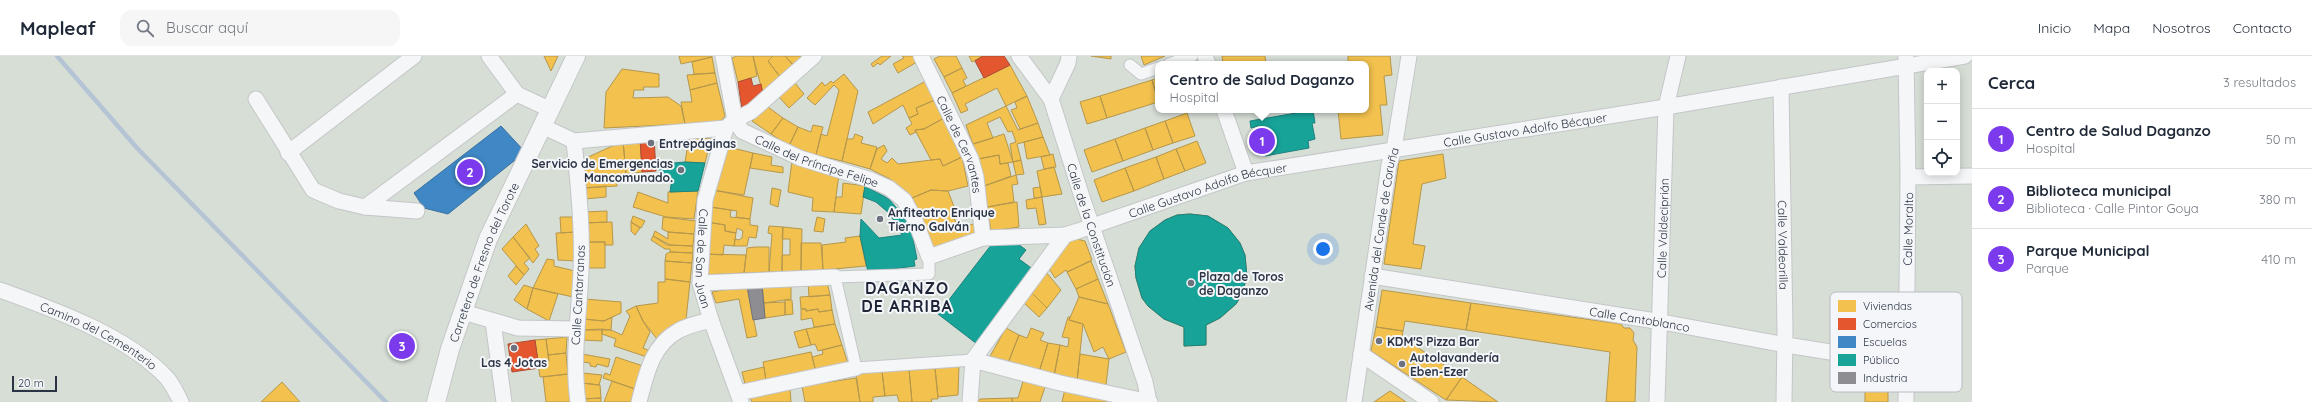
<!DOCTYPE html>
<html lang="es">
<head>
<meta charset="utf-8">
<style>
	body { margin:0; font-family:Quicksand,sans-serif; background:#f6f6f7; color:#1f2937 }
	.controls { position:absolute; right:12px; top:12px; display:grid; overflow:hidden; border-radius:8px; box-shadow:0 2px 10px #0003 }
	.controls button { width:36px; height:36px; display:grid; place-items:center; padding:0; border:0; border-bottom:1px solid #e0e1e3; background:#fff; color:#1f2937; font:20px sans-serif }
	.scale { position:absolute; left:12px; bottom:10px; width:45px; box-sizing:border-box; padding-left:4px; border:2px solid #2b3445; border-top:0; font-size:11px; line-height:14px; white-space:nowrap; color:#2b3445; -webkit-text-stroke:3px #f4f6f9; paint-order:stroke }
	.you { position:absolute; left:1323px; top:193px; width:14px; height:14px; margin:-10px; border:3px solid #fff; border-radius:50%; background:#1a73e8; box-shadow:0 0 0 6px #1a73e833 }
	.badge { display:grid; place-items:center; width:26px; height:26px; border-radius:50%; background:#7c3aed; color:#fff; font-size:13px; font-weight:700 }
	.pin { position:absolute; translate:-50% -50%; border:2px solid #fff; box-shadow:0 1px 4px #0006 }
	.popup { position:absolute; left:1155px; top:5px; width:214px; height:52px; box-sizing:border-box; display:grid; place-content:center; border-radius:8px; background:#fff; filter:drop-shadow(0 1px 3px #0005); font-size:13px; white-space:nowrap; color:#747a83 }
	.popup b { font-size:15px; color:#1f2937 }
	.popup::after { content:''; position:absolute; left:50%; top:100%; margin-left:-8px; border:8px solid transparent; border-top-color:#fff }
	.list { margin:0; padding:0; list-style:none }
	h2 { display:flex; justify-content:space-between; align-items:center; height:52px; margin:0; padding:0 16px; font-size:17px }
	h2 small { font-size:13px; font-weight:400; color:#747a83 }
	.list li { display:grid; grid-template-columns:26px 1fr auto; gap:12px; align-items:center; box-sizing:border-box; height:60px; padding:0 16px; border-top:1px solid #e0e1e3 }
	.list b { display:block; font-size:15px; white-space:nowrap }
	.list p { margin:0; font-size:13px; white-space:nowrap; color:#747a83 }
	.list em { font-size:13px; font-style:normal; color:#747a83 }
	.icon { flex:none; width:22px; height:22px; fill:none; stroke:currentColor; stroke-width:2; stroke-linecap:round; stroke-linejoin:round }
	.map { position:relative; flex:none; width:1972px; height:346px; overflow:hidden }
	header { display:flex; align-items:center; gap:24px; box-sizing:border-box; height:56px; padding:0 20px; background:#fff; border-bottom:1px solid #e0e1e3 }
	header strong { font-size:19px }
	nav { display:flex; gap:22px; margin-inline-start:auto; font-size:14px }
	.search { width:280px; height:36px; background:#f6f6f7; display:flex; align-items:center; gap:10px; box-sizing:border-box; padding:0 14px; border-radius:12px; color:#747a83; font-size:15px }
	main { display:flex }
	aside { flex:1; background:#fff }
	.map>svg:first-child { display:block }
	.green { fill:#d6ded6; fill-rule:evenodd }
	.homes { fill:#f2c14e; stroke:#b6974b; fill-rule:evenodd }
	.shops { fill:#e4572e; stroke:#ac4c35 }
	.schools { fill:#3f88c5; stroke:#396f9f }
	.public { fill:#17a398; stroke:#1d827f }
	.industry { fill:#8d8d92; stroke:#70727b }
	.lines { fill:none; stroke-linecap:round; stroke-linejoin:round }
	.stream { stroke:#b4c4d5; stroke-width:4.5 }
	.pedestrian-casing { stroke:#c4c6c8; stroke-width:13 }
	.minor-casing { stroke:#c4c6c8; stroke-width:17 }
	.tertiary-casing { stroke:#c4c6c8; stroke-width:20 }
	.pedestrian { stroke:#f5f6f7; stroke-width:11 }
	.minor { stroke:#f5f6f7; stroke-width:15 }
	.tertiary { stroke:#f5f6f7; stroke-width:18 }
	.poi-dot { fill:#6c737f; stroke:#f4f6f9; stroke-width:1.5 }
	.labels { text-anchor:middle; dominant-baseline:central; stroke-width:4; stroke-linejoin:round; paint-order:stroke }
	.street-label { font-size:12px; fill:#2b3445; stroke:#f4f6f9 }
	.poi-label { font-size:12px; font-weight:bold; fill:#2b3445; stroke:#f4f6f9; text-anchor:start }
	.district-label { font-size:16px; font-weight:bold; letter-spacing:1px; fill:#1d2536; stroke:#f4f6f9 }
	.key { fill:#f4f6f9; stroke:#b8bcc3; stroke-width:1 }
	.key-label { font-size:11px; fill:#2b3445 }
</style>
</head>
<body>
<header>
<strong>Mapleaf</strong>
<div class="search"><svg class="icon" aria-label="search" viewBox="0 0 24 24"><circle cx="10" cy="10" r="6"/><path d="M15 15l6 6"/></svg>Buscar aquí</div>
<nav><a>Inicio</a><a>Mapa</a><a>Nosotros</a><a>Contacto</a></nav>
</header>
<main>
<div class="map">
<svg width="1972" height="346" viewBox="0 0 1972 346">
	<rect width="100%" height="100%" fill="#e6e8ea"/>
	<path class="green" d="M0,0H1972V346H0ZM1158,8H1366V54H1158ZM1927,15H1957V117H1927Z"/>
	<path class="homes" d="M544,0H558L551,15Z
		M679,0H712V1L681,8Z
		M737,0H753L757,20L738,26L732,2Z
		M753,0H773L768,5L781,22L763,38Z
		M773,0H785L795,11L781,22L768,5Z
		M785,0H808L795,11Z
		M882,0H891L880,9L878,7L873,11L871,8Z
		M902,0H914L917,6L898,17L893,8L904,2Z
		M940,0H956L962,12L944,21L934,3Z
		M969,0H983L972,6Z
		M1091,0H1111V3Z
		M1141,0H1165L1144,9Z
		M1222,0H1265L1266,8H1223Z
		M1348,0H1390L1392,19L1384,20L1387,49H1380L1383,79L1341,83L1338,54H1366V8H1348Z
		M712,1L715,17L694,18L692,6Z
		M1010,9L1027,40L1006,50L997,32L965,48L968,54L961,57L952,37Z
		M962,12L967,22L963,24L966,30L952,37L944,21Z
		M622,13L659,18V31H643L644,34H634L633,42L668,41L681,50L685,68L604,72L606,36Z
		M715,17L717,27L690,34L687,19Z
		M844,18L858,35L842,105L816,99L821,78L827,80L839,34L834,29L815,49L807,42L822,26L825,30L831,25L833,27Z
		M1158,22V43L1152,24Z
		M1152,24L1158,46L1107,62L1100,40Z
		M926,25L935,44L916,52L918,58L909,62L903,49L873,68L868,56Z
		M717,27L725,60L721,65L685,68L681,46H692L690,34Z
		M795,27L804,38L789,52L779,41Z
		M1027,40L1038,67L1020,73L1011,54L1017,52L1015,46Z
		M1100,40L1107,62L1087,68L1080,46Z
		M935,44L944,62L924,73L915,74L916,76L910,79L906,72L912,68L909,62L918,58L916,52Z
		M1006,50L1018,74L1038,67L1043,81L1017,88L1021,104L1013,106L1010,88L1016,86L1012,75L1008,76L1000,61L987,67L993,82L973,88L966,69Z
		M768,51L783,62L771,78L752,65Z
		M1187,57L1195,80L1173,87L1165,65Z
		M783,62L798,71L789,90L771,78Z
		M944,62L962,101L943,110L940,103L931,104L915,74L924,73Z
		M1165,65L1173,87L1153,94L1145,72Z
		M813,69L823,71L816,99L789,90L798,71L811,76Z
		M1145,72L1153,94L1123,105L1115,83Z
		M855,78L863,81L861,87L877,91L870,113L842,105L847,83H853Z
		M1004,78L1013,106L1000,108L999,99L978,103L973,88Z
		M689,81L711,83L705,107L685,106Z
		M1043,81L1050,99L1027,103L1024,86Z
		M640,82L642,116L626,118L623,85Z
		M1115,83L1123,105L1092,116L1084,94Z
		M623,85L626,118L585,124L584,103Z
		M1197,85L1206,107L1185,115L1176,93Z
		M884,89L887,95L881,103L887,107L892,102L898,108L940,103L943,110L962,101L968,130L948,135L931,134L912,142L890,123L870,113L877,93Z
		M724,90L753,97L744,139L713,134Z
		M1176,93L1185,115L1164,123L1156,101Z
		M753,97L772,101L771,109L783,111V117L750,112Z
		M1053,98L1056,111L1044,113L1041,101Z
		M1443,98L1446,122L1422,128L1413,188L1425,190L1421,213L1384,208L1399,105Z
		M999,99L1000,108L1008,107L1011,120L984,130L978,103Z
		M1156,101L1164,123L1134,135L1125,112Z
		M1021,104L1024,118L1016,119L1013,106Z
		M792,105L839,118L834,156L812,155L813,142L788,136Z
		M1054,111L1062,138L1042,141L1037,115Z
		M1125,112L1134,135L1102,146L1094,124Z
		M617,119V130L585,132V124Z
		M1016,119L1018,128L1012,129L1014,146L987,151L984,130Z
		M843,127L865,130L861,158L834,156L836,141H842Z
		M606,130V141L585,143V132Z
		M1040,131L1042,141L1034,142L1033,132Z
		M772,132L781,134L778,151L770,148Z
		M713,134L753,142L750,163L736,161L737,155L710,151Z
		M931,134L948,135L958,161L954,162L959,173L976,167L979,178L934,194L912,142Z
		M698,135L694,163L666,161L633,151L638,136L668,147V136Z
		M1042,141L1046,168L1039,169L1036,152L1027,153L1026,144Z
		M1017,146L1019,171L991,175L987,151Z
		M710,151L731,154L730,161L750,163V169L758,170L756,182L749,181L747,190H734L735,183L739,184L742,182L743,175L737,172L736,177L725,175V169L707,166Z
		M607,155V166L584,167V156Z
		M1190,158L1208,160L1228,172L1240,187L1245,199L1247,221L1241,240L1236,248L1220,262L1206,269V289L1184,290V271L1164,263L1148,250L1142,242L1136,222L1135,210L1139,192L1150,175L1165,164L1177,159ZM1181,168L1205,170L1216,176L1224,184L1230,194L1233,206V218L1224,239L1205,253L1194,255H1182L1160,244L1152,235L1147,224V200L1152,189L1160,180L1170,173Z
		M633,160L645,165L641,172L631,166Z
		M560,161H576V176L561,177Z
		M663,161L696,165L694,178L668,176L662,173Z
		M817,161L825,163L823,176L814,175Z
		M612,166L613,189H605V186H586L584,167Z
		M631,166L640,172L635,179L631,175Z
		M707,166L725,169V175L736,177L734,190L724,189L723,199L704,198Z
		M526,168L539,190L535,193L539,199L533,207L513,181Z
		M769,170L783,171L782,216H769L772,178L768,177Z
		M783,171L802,173L801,215L782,216V199H790V183H782Z
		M655,175L668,183V176L694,178L693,190L667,189L653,180Z
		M576,176L577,205L558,204L556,177Z
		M653,180L670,189L693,190V197L670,196V193H665L651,184Z
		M860,180L866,210L823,214L822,189L846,186L845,182Z
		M513,181L530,202L524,207L529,213L524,219L502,193Z
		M1072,182L1085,185L1092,204L1067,216L1066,214L1055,222L1048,211Z
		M586,186H605V212H586Z
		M801,187H821L823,214L801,215Z
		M755,191H769V216L744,217L747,192Z
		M670,196L693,197L692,207L665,205L666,198Z
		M704,198L746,199L744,217L704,219Z
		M547,203L554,204V210L575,215L573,241L533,232Z
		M665,205L692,207L690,226L665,223Z
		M1091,205L1098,223L1076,233L1067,216Z
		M516,210L524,219L516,229L508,220Z
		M1046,216L1061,234L1047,252L1032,237Z
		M665,223L690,226L686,264L657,283L643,265L636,250L658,247V226H665Z
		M1098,223L1108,248L1079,241L1076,233Z
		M791,226V243L764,247L762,229Z
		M808,226H827L830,239L809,241Z
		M524,229L533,232L527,253L514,244Z
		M747,230L757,280L747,282L739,243L716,247L712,236Z
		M533,232L558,238L549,265L527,253Z
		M1382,234L1471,247L1466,274L1405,265L1403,275L1376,271Z
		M1032,237L1047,252L1039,261L1024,247Z
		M830,239L832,254L819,256L818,253L806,255V253H801L800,241Z
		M1079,241L1108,248L1126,296L1109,303L1103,291L1094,296L1083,268L1069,264Z
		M585,243L621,246V257L604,265L583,263Z
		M785,244H792L793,258L785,259Z
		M785,246V259L765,262L764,247Z
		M1471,247L1621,268L1624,272H1630L1634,277L1633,284L1637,291L1635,346H1606L1610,296L1466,274Z
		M636,250L643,265L650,276L643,292L650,295L647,301L614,290L616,283L602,278V273L611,274L622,279L630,260L626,255Z
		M801,253H806V255L818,253L819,256L832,254L835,268L814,271L812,262L801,264Z
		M612,261L611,274H582L583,263L604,265Z
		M1068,261H1070L1069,264L1083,268L1077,325L1054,320L1060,289L1068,291L1069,282L1062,281Z
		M835,268L842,289L818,295L815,288L811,289L806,273Z
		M1376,271L1403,275L1402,281L1462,321L1446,344L1371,295Z
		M1006,272L1019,279L1008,307L989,302Z
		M1031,272L1044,277L1040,284L1048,287L1039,316L1008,307L1019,279L1027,282Z
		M602,273V285L582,284V274Z
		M806,273L811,289L799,292L794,276Z
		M567,281L566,297L548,299L546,283Z
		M546,283L549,305L538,307L535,284Z
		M1048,287L1060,289L1054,320L1039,316Z
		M842,289L848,308L816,316L812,301L823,298L822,294Z
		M811,296L816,316L766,324L763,306Z
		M566,297L568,318L540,321L538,307L549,305L548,299Z
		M582,298L610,303L608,311L597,308L596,311L590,310V307L582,306Z
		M1080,298L1109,303L1106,329L1077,325Z
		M616,301L643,310L635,333L603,322L605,317L610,319Z
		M959,310L958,339L938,341L935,312Z
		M764,311L766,324L745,328L742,316Z
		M935,312L938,343H931L932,346H912L909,313Z
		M909,313L912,346H899L897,339L885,340L882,315Z
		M882,315L885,340L873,341V346H860L856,317Z
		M1888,315V346H1865V316Z
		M582,317L602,319L599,329L582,327Z
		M568,318L572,346H546L543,321Z
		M1462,321L1498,346L1446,344Z
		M856,322L860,346H805L802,330Z
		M1024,322L1046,328L1040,346H1013L1012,342H1018Z
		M612,325L635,333L631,346H604Z
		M282,326L300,346H261Z
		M582,327L600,329L601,342L582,343Z
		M790,332L791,346H752L750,341Z
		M1065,333L1112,344L1111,346H1062Z
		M1390,335L1406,346H1374Z
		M601,342V346H583L582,343Z
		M1012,342V346H977L980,343Z"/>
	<path class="shops" d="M983,0H1004L1010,9L984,22L975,5Z
		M751,22L753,30L761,28L763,38L742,54L738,26Z
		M654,81L656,115L642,116L640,82Z
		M535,284L539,312L512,316L508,288Z"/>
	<path class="schools" d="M501,70L525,96L448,158L424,152L414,137Z"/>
	<path class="public" d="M1301,54H1313L1315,67H1312L1315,83L1308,85L1309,92L1265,100L1259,70L1251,72L1250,65L1302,56Z
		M685,106L705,107L698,135L670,136L672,122L658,121L661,108Z
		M865,130L889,143L905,162L912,178L917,203L914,204L915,210L868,216L860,180L861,163L879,182L902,179L890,158L876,146L863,141Z
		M1190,158L1208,160L1228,172L1240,187L1245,199L1247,221L1241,240L1236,248L1220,262L1206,269V289L1184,290V271L1164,263L1148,250L1142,242L1136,222L1135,210L1139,192L1150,175L1165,164L1177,159Z
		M995,184L1014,185L1026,194L1019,203L1034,214L977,288L938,258Z"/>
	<path class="industry" d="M762,229L765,262L753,264L747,230Z"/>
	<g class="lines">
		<path class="stream" d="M57,0L137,92L386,346"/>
		<g class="pedestrian-casing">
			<path id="pedestrian" d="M1169,8L1192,0
				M1130,9L1141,18L1158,12
				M929,201V218L835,221L856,312L973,304"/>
		</g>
		<g class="minor-casing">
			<g id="minor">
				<path d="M489,0L517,38L549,53"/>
				<path id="s1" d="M723,0L735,64L742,75L800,102L871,124L889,132L904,144L914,162L929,201L983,182L1065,179L1078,175L1246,117L1666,51L1965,0"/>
				<path id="s2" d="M921,0L971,103L976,121L983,182"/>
				<path id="s3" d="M1019,0L1051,43L1082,141L1145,326L1149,346"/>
				<path d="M1205,0L1208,8"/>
				<path d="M1906,1L1908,121L1906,346"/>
				<path id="s4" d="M1781,31L1785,274L1784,346"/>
				<path d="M256,43L313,134L339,145L365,151L417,155"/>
				<path d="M1051,43L1068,7L1069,0"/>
				<path d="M1224,54L1246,117"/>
				<path d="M542,70L574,85L726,72"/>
				<path d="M728,70L735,64L752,55L814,0"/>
				<path id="s5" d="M726,72L705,144L700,227L711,264L741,346"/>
				<path d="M574,85C578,128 583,172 581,216C579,260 572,302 578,346"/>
				<path d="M288,97L414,0"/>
				<path d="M1908,121L1972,120"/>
				<path d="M365,151L517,38"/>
				<path id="s6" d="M1372,220L1662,266L1780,288L1906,308"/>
				<path d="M700,227L835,221"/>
				<path id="s7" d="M0,234C53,253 128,280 167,322C173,329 177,338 181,346"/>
				<path d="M463,256L518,272L575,273"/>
				<path d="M493,266L504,346"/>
				<path d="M1361,298L1431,346"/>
				<path d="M973,304L1060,327L1150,346"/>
				<path d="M973,304L1065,179"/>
				<path d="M738,337L856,312"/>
				<path d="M639,346C646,319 652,289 678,275C688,269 700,267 711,264"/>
				<path d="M970,346L973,304"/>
				<path id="s8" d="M1354,346L1389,109L1394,93L1409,0"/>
				<path id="s9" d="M1657,346L1666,51L1678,0"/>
			</g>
		</g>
		<g class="tertiary-casing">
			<g id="tertiary">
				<path id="s10" d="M436,346L450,293L488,183L576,0"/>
			</g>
		</g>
		<use href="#pedestrian" class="pedestrian"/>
		<use href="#minor" class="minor"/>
		<use href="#tertiary" class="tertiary"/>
	</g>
	<g class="poi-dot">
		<circle cx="651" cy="87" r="4"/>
		<circle cx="681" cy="114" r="4"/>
		<circle cx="880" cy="163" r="4"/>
		<circle cx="1191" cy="227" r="4"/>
		<circle cx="1379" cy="285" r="4"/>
		<circle cx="514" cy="292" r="4"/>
		<circle cx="1402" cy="308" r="4"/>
	</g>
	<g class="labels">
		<g class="street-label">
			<text stroke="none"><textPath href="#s1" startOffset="931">Calle Gustavo Adolfo Bécquer</textPath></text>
			<text stroke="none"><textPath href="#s2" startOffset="97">Calle de Cervantes</textPath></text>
			<text stroke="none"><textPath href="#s1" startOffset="159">Calle del Príncipe Felipe</textPath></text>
			<text stroke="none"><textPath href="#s1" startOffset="607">Calle Gustavo Adolfo Bécquer</textPath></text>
			<text stroke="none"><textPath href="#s3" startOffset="186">Calle de la Constitución</textPath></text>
			<text stroke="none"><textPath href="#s9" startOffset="174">Calle Valdeciprián</textPath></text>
			<text stroke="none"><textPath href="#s8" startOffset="175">Avenida del Conde de Coruña</textPath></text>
			<text transform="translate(1908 173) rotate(-89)">Calle Moralto</text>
			<text stroke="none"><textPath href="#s4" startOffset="158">Calle Valdeorilla</textPath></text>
			<text stroke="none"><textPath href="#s5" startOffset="134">Calle de San Juan</textPath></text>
			<text stroke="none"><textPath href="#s10" startOffset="148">Carretera de Fresno del Torote</textPath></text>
			<text transform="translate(578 239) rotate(-87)">Calle Cantarranas</text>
			<text stroke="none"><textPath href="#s6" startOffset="271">Calle Cantoblanco</textPath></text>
			<text stroke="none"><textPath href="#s7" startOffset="109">Camino del Cementerio</textPath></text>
		</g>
		<g class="poi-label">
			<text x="659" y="87">Entrepáginas</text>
			<text x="673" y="107" text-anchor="end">Servicio de Emergencias<tspan x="673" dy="14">Mancomunado.</tspan></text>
			<text x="888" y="156">Anfiteatro Enrique<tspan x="888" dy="14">Tierno Galván</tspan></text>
			<text x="1199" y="220">Plaza de Toros<tspan x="1199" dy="14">de Daganzo</tspan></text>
			<text x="1387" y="285">KDM'S Pizza Bar</text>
			<text x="1410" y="301">Autolavandería<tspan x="1410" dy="14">Eben-Ezer</tspan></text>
			<text x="514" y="306" text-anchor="middle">Las 4 Jotas</text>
		</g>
		<g class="district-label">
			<text x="907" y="232">DAGANZO<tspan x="907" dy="18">DE ARRIBA</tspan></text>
		</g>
	</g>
	<rect x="1830" y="236" width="132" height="100" rx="6" class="key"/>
	<rect x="1838" y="244" width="18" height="12" fill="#f2c14e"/>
	<rect x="1838" y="262" width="18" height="12" fill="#e4572e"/>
	<rect x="1838" y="280" width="18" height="12" fill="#3f88c5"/>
	<rect x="1838" y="298" width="18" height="12" fill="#17a398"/>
	<rect x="1838" y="316" width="18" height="12" fill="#8d8d92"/>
	<g class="key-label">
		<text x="1863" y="254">Viviendas</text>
		<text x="1863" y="272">Comercios</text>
		<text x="1863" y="290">Escuelas</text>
		<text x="1863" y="308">Público</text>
		<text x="1863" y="326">Industria</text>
	</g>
</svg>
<div class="controls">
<button>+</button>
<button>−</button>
<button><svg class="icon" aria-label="locate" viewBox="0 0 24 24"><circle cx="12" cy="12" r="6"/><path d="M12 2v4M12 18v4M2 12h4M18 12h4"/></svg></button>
</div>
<div class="scale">20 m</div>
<div class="you"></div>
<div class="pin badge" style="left:1262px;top:85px">1</div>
<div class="popup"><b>Centro de Salud Daganzo</b>Hospital</div>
<div class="pin badge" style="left:470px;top:116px">2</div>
<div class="pin badge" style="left:402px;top:290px">3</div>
</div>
<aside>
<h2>Cerca<small>3 resultados</small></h2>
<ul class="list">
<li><span class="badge">1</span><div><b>Centro de Salud Daganzo</b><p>Hospital</p></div><em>50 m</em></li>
<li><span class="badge">2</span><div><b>Biblioteca municipal</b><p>Biblioteca · Calle Pintor Goya</p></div><em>380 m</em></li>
<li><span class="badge">3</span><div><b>Parque Municipal</b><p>Parque</p></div><em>410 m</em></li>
</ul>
</aside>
</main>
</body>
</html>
